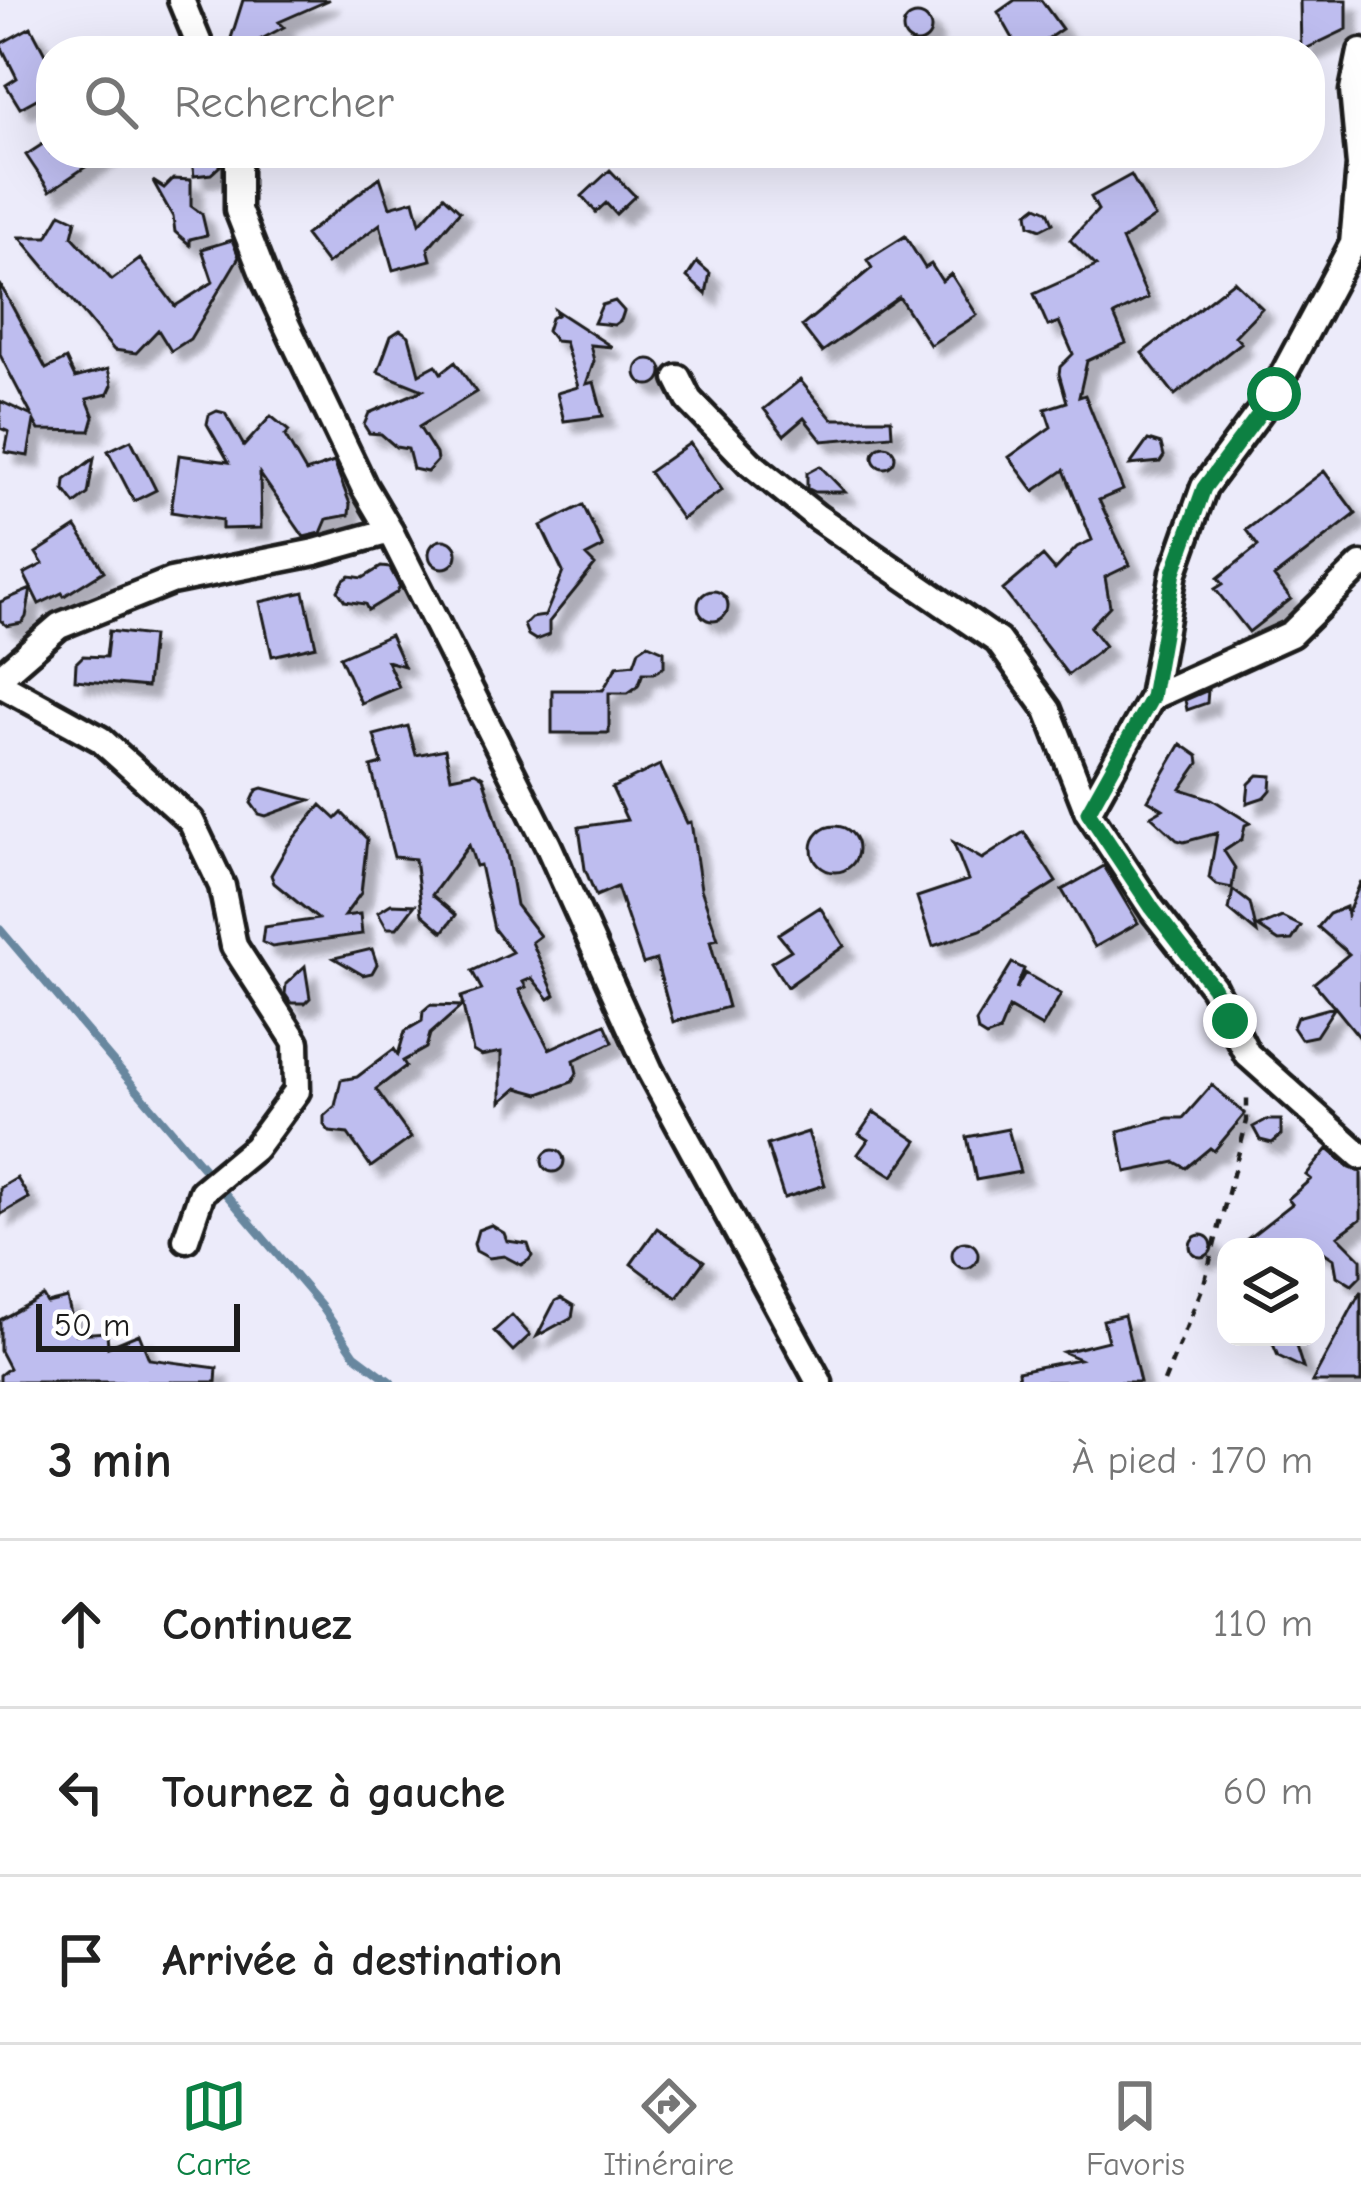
<!DOCTYPE html>
<html lang="fr">
<head>
<meta charset="utf-8">
<style>
	body { margin:0; font-family:"Comic Neue",sans-serif; background:#f2f2f2; color:#222 }
	.controls { position:absolute; right:36px; bottom:36px; display:grid; overflow:hidden; border-radius:24px; box-shadow:0 12px 48px #0002 }
	.controls button { width:108px; height:108px; display:grid; place-items:center; padding:0; border:0; border-bottom:3px solid #e0e0e0; background:#fff; color:#222; font:60px sans-serif }
	.scale { position:absolute; left:36px; bottom:30px; width:204px; box-sizing:border-box; padding-left:12px; border:6px solid #1c1c1c; border-top:0; font-size:33px; line-height:42px; white-space:nowrap; color:#1c1c1c; -webkit-text-stroke:9px #fff; paint-order:stroke }
	.stop { position:absolute; width:36px; height:36px; margin:-27px; border:9px solid #0b8043; border-radius:50%; background:#fff }
	.stop.end { background:#0b8043; border-color:#fff; box-shadow:0 3px 12px #0008 }
	.list { margin:0; padding:0; list-style:none }
	h2 { display:flex; justify-content:space-between; align-items:center; height:156px; margin:0; padding:0 48px; font-size:51px }
	h2 small { font-size:39px; font-weight:400; color:#767676 }
	.list li { display:grid; grid-template-columns:78px 1fr auto; gap:36px; align-items:center; box-sizing:border-box; height:168px; padding:0 48px; border-top:3px solid #e0e0e0 }
	.list b { display:block; font-size:45px; white-space:nowrap }
	.list em { font-size:39px; font-style:normal; color:#767676 }
	.icon { flex:none; width:66px; height:66px; fill:none; stroke:currentColor; stroke-width:2; stroke-linecap:round; stroke-linejoin:round }
	.map { position:relative; flex:none; width:1361px; height:1382px; overflow:hidden }
	.search { position:absolute; background:#fff; box-shadow:0 12px 48px #0002; left:36px; right:36px; top:36px; height:132px; display:flex; align-items:center; gap:30px; box-sizing:border-box; padding:0 42px; border-radius:48px; color:#767676; font-size:45px }
	.sheet { height:660px; background:#fff }
	nav { display:flex; justify-content:space-around; align-items:center; box-sizing:border-box; height:168px; border-top:3px solid #e0e0e0; background:#fff; font-size:33px; color:#767676 }
	nav a { display:grid; justify-items:center; gap:6px }
	nav .on { color:#0b8043 }
	.map>svg:first-child { display:block }
	.lines { fill:none; stroke-linecap:round; stroke-linejoin:round }
	.stream { stroke:#67879f; stroke-width:8 }
	.building { fill:#bebdef; stroke:#1c1c1c; stroke-width:3; filter:url(#shadow) }
	.street-casing { stroke:#1c1c1c; stroke-width:33 }
	.path { stroke:#1c1c1c; stroke-width:4.5; stroke-dasharray:9 9; stroke-linecap:butt }
	.street { stroke:#fff; stroke-width:24 }
	.route { stroke:#0b8043; stroke-width:15 }
</style>
</head>
<body>
<div class="map">
<svg width="1361" height="1382" viewBox="0 0 1361 1382">
	<defs>
		<filter id="shadow"><feDropShadow dx="11" dy="11" stdDeviation="3" flood-color="#0004"/></filter>
	</defs>
	<rect width="100%" height="100%" fill="#ecebfa"/>
	<filter id="ink" filterUnits="userSpaceOnUse"><feTurbulence type="fractalNoise" baseFrequency=".00833" numOctaves="2"/><feDisplacementMap in="SourceGraphic" scale="24" xChannelSelector="R" yChannelSelector="G"/><feConvolveMatrix kernelMatrix="1 2 1 2 8 2 1 2 1" color-interpolation-filters="sRGB"/></filter>
	<g filter="url(#ink)">
		<g class="lines">
			<path class="stream" d="M0,929L322,1307L355,1355L391,1382"/>
		</g>
		<path class="building" d="M243,0H329L279,22L284,27L239,51H227Z
			M1015,0H1041L1062,29L1030,51H1020L998,12Z
			M1300,0H1347V29L1301,51Z
			M903 29a14 14 0 1 1 28 0a14 14 0 1 1-28 0Z
			M31,27L51,65V91L20,108L6,85L17,78L0,44Z
			M49,140L51,153H106L50,191L26,155Z
			M191,153H221V165L211,174L194,176Z
			M610,170L635,196L616,214L606,203L596,212L582,196Z
			M1131,175L1155,217L1122,240L1148,298L1114,315L1126,343L1087,361L1079,397L1085,395L1123,490L1099,500L1130,565L1105,577L1110,606L1090,627L1105,646L1068,675L1003,590L1043,556L1055,570L1077,547L1092,540L1064,470L1034,491L1009,457L1051,427L1045,409L1067,402L1059,374L1060,367L1073,354L1059,322L1048,326L1034,294L1096,266L1070,240L1098,210L1091,197Z
			M380,177L390,207L414,200L420,223L444,196L460,211L428,248L431,260L393,270L380,224L327,264L305,235Z
			M173,179L191,180V206L202,214L207,235L190,239V245L175,232L173,217L153,181L164,188Z
			M1037,206L1048,211L1053,223L1041,229L1030,225L1028,213Z
			M61,213L76,220L72,236L112,280L140,259L175,306L213,282L202,249L232,240L239,257L190,339L171,351L158,330L136,353L114,350L20,237H47Z
			M905,236L925,268L931,264L942,281L951,274L977,315L930,345L899,297L822,352L802,326L872,268L867,260Z
			M697,262L710,273L706,294L687,277Z
			M1234,281L1262,308L1235,336L1241,343L1175,395L1142,353Z
			M0,284L46,369L66,359L75,378L108,369L112,385L108,394L87,399L94,417L90,431L39,430L34,421L28,456L5,452L9,432L0,428V401L32,416L0,355Z
			M615,301L624,311L621,320L614,325L594,323L602,305Z
			M555,310L612,347L590,345L594,361L586,384L594,382L603,416L564,421L557,393L578,387L565,342L555,341L547,331L551,318L557,315Z
			M400,330L409,336L419,374L436,365L441,373L455,362L476,392L419,427L436,454L437,461L427,472L413,469L408,449L396,447L381,434L369,433L364,425L369,413L423,390L378,372L391,336Z
			M636 372a13 13 0 1 1 26 0a13 13 0 1 1-26 0Z
			M800,380L832,419H891L892,435L822,441L804,418L784,435L764,409Z
			M217,411L225,413L244,446L271,416L289,431L285,436L306,472L334,462L350,504L349,515L327,519L321,533L304,537L260,474L261,528L222,529V520L171,512L179,455L229,462L207,424L209,415Z
			M131,440L156,490L134,501L108,451Z
			M1148,440L1161,444L1164,456L1160,462L1130,465Z
			M690,443L722,490L682,519L649,472Z
			M873 457a11 11 0 1 1 22 0a11 11 0 1 1-22 0Z
			M94,458L88,494L75,504L64,490L65,480Z
			M820,466L845,492H815L807,488V473Z
			M1324,471L1356,514L1274,577L1291,599L1249,632L1215,589L1223,584L1218,578L1258,546L1246,530Z
			M583,505L603,547L586,556L595,565L549,622V635L536,640L528,635L524,625L531,618L545,616L563,572L541,526Z
			M76,527L104,571L64,596L62,593L39,604L24,574L43,564L36,553Z
			M429 554a14 14 0 1 1 28 0a14 14 0 1 1-28 0Z
			M381,567L390,568L400,587L396,593L368,610L365,604L345,601L338,591L344,580L350,576L363,578Z
			M31,589L26,617L22,623L7,626L0,620V602Z
			M698 606a15 15 0 1 1 30 0a15 15 0 1 1-30 0Z
			M304,592L316,646L272,656L260,602Z
			M109,631L152,636L147,687L75,680L76,663L83,656L106,657Z
			M390,635L404,666L387,661L399,687L361,703L340,657Z
			M648,644L664,651V667L654,673H643L638,686L628,693H609V733H552V690H603L617,666L634,664L639,650Z
			M1208,690L1207,703L1187,710L1185,700Z
			M408,726L416,755L445,749L451,777L475,772L483,777L507,854L516,905L540,936L532,942L555,995L549,999L532,978L523,982L526,987L519,990L549,1049L605,1024L613,1042L574,1060L577,1073L572,1082L539,1094L517,1088L501,1102V1052L481,1056L473,1051L461,997L482,990L472,971L512,952L494,929L480,865L476,866L469,845L432,895L456,915L443,932L422,914L415,859L394,857L371,767L382,764L374,735Z
			M1181,744L1198,756L1199,763L1181,789L1212,799L1250,823L1245,825L1242,839L1224,851L1235,868L1232,888L1217,885L1209,878L1217,833L1184,842L1177,840L1151,816L1163,809L1148,800Z
			M660,765L687,823L691,822L701,889L718,939L710,941L728,1007L673,1022L656,960L643,964L617,887L596,896L585,869L579,827L627,820L612,788Z
			M1258,775L1272,776L1271,790L1265,797L1247,803L1249,784Z
			M263,788L310,800L266,816L259,814L251,803L257,790Z
			M321,805L336,819L342,813L367,839L361,893L344,916L360,914L362,934L272,947L262,942L264,927L318,919L274,883L271,875L288,845Z
			M812 849a23 23 0 1 1 46 0a23 23 0 1 1-46 0Z
			M1024,832L1056,882L981,930L933,946L917,897L968,880L953,842L982,859Z
			M1104,866L1138,923L1095,947L1062,890Z
			M1361,881V1039L1335,1007L1316,1036L1301,1039L1293,1027L1297,1017L1334,1007L1314,983L1349,954L1318,927L1329,914L1346,907L1347,915Z
			M1233,890L1250,903L1257,933L1229,910Z
			M391,904L415,905L397,928H387L378,912Z
			M820,907L844,946L787,987L771,962L791,950L778,934Z
			M1282,917L1301,926L1292,940L1279,941L1258,927Z
			M372,949L377,964L372,973L363,975L334,958Z
			M1012,963L1024,969L1016,989L1025,973L1061,994L1042,1027L1009,1008L999,1032L986,1037L978,1032L976,1022Z
			M305,966L310,998L305,1003H291L285,994L286,984Z
			M430,1005L462,1006L430,1034L426,1048L403,1061L406,1066L376,1089L411,1138L371,1167L348,1134L330,1132L324,1125V1116L335,1106L341,1080L357,1077L394,1049L398,1055L405,1031L422,1021L423,1011Z
			M1212,1085L1245,1114L1214,1151L1210,1148L1186,1168L1175,1162L1126,1172L1118,1131L1168,1118H1183Z
			M874,1112L917,1141L893,1176L858,1154L868,1140L859,1134Z
			M1266,1120H1281V1135L1272,1143L1260,1140L1253,1127Z
			M1008,1129L1020,1172L976,1180L967,1137Z
			M808,1132L825,1185L784,1198L767,1145Z
			M1328,1149L1350,1168L1361,1172V1219L1338,1236L1361,1259V1276L1352,1285L1337,1276L1334,1259L1316,1247H1237L1292,1204L1288,1199L1311,1179L1306,1175Z
			M542 1161a11 11 0 1 1 22 0a11 11 0 1 1-22 0Z
			M17,1178L29,1198L0,1215V1188Z
			M491,1225L504,1233L507,1241L528,1244L532,1256L529,1260L521,1265L504,1256L489,1258L476,1251L474,1244L478,1230Z
			M657,1228L704,1261L677,1298L631,1264Z
			M1190 1246a11 11 0 1 1 22 0a11 11 0 1 1-22 0Z
			M952 1255a13 13 0 1 1 26 0a13 13 0 1 1-26 0Z
			M1361,1291V1382H1312Z
			M43,1296L47,1303L67,1298L76,1334L107,1332L108,1347L139,1334L149,1359L217,1368L216,1382H0V1375L9,1368L0,1351V1320Z
			M561,1298L574,1306L572,1317L537,1336L555,1301Z
			M512,1315L530,1335L513,1351L494,1331Z
			M1124,1315L1140,1382H1019L1018,1371L1079,1359L1063,1352L1108,1341L1103,1320Z
			M1270,1337H1293L1303,1368L1278,1356Z"/>
		<g class="lines">
			<g class="street-casing">
				<path id="street" d="M181,0L202,51
					M238,153V210L267,284L364,487L390,531L548,845L650,1071L819,1382
					M678,378L689,400L750,463L817,517L998,641L1048,710L1088,812L1152,909L1213,987L1247,1054L1361,1156
					M0,677L59,626L171,581L315,552L390,531
					M0,684L100,739L191,821L222,886L234,946L296,1042L297,1091L255,1148L202,1192L186,1239
					M1152,697L1291,634L1361,565
					M1088,812L1152,697L1174,572L1204,487L1273,394L1353,244L1360,166L1353,91L1361,52"/>
			</g>
			<path class="path" d="M1164,1382L1204,1284L1247,1121V1090"/>
			<use href="#street" class="street"/>
		</g>
	</g>
	<g class="lines" filter="url(#ink)">
		<path class="route" d="M1230,1021L1213,987L1152,908L1088,812L1152,697L1174,572L1204,488L1274,394"/>
	</g>
</svg>
<div class="controls">
<button><svg class="icon" aria-label="layers" viewBox="0 0 24 24"><path d="M12 4l9 5-9 5-9-5zM3 14l9 5 9-5"/></svg></button>
</div>
<div class="scale">50 m</div>
<div class="stop" style="left:1274px;top:394px"></div>
<div class="stop end" style="left:1230px;top:1021px"></div>
<div class="search"><svg class="icon" aria-label="search" viewBox="0 0 24 24"><circle cx="10" cy="10" r="6"/><path d="M15 15l6 6"/></svg>Rechercher</div>
</div>
<section class="sheet">
<h2>3 min<small>À pied · 170 m</small></h2>
<ul class="list">
<li><svg class="icon" aria-label="ahead" viewBox="0 0 24 24"><path d="M12 20V5M6 11l6-6 6 6"/></svg><div><b>Continuez</b></div><em>110 m</em></li>
<li><svg class="icon" aria-label="left" viewBox="0 0 24 24"><path d="M17 20v-9H6M10 6l-5 5 5 5"/></svg><div><b>Tournez à gauche</b></div><em>60 m</em></li>
<li><svg class="icon" aria-label="arrive" viewBox="0 0 24 24"><path d="M6 21V4h12l-3 4 3 4H6"/></svg><div><b>Arrivée à destination</b></div></li>
</ul>
</section>
<nav>
<a class="on"><svg class="icon" aria-label="map" viewBox="0 0 24 24"><path d="M3 6l6-2 6 2 6-2v14l-6 2-6-2-6 2zM9 4v14M15 6v14"/></svg>Carte</a>
<a><svg class="icon" aria-label="directions" viewBox="0 0 24 24"><path d="M12 3l9 9-9 9-9-9zM9 14v-3h6M13 9l2 2-2 2"/></svg>Itinéraire</a>
<a><svg class="icon" aria-label="saved" viewBox="0 0 24 24"><path d="M7 4h10v16l-5-4-5 4z"/></svg>Favoris</a>
</nav>
</body>
</html>
